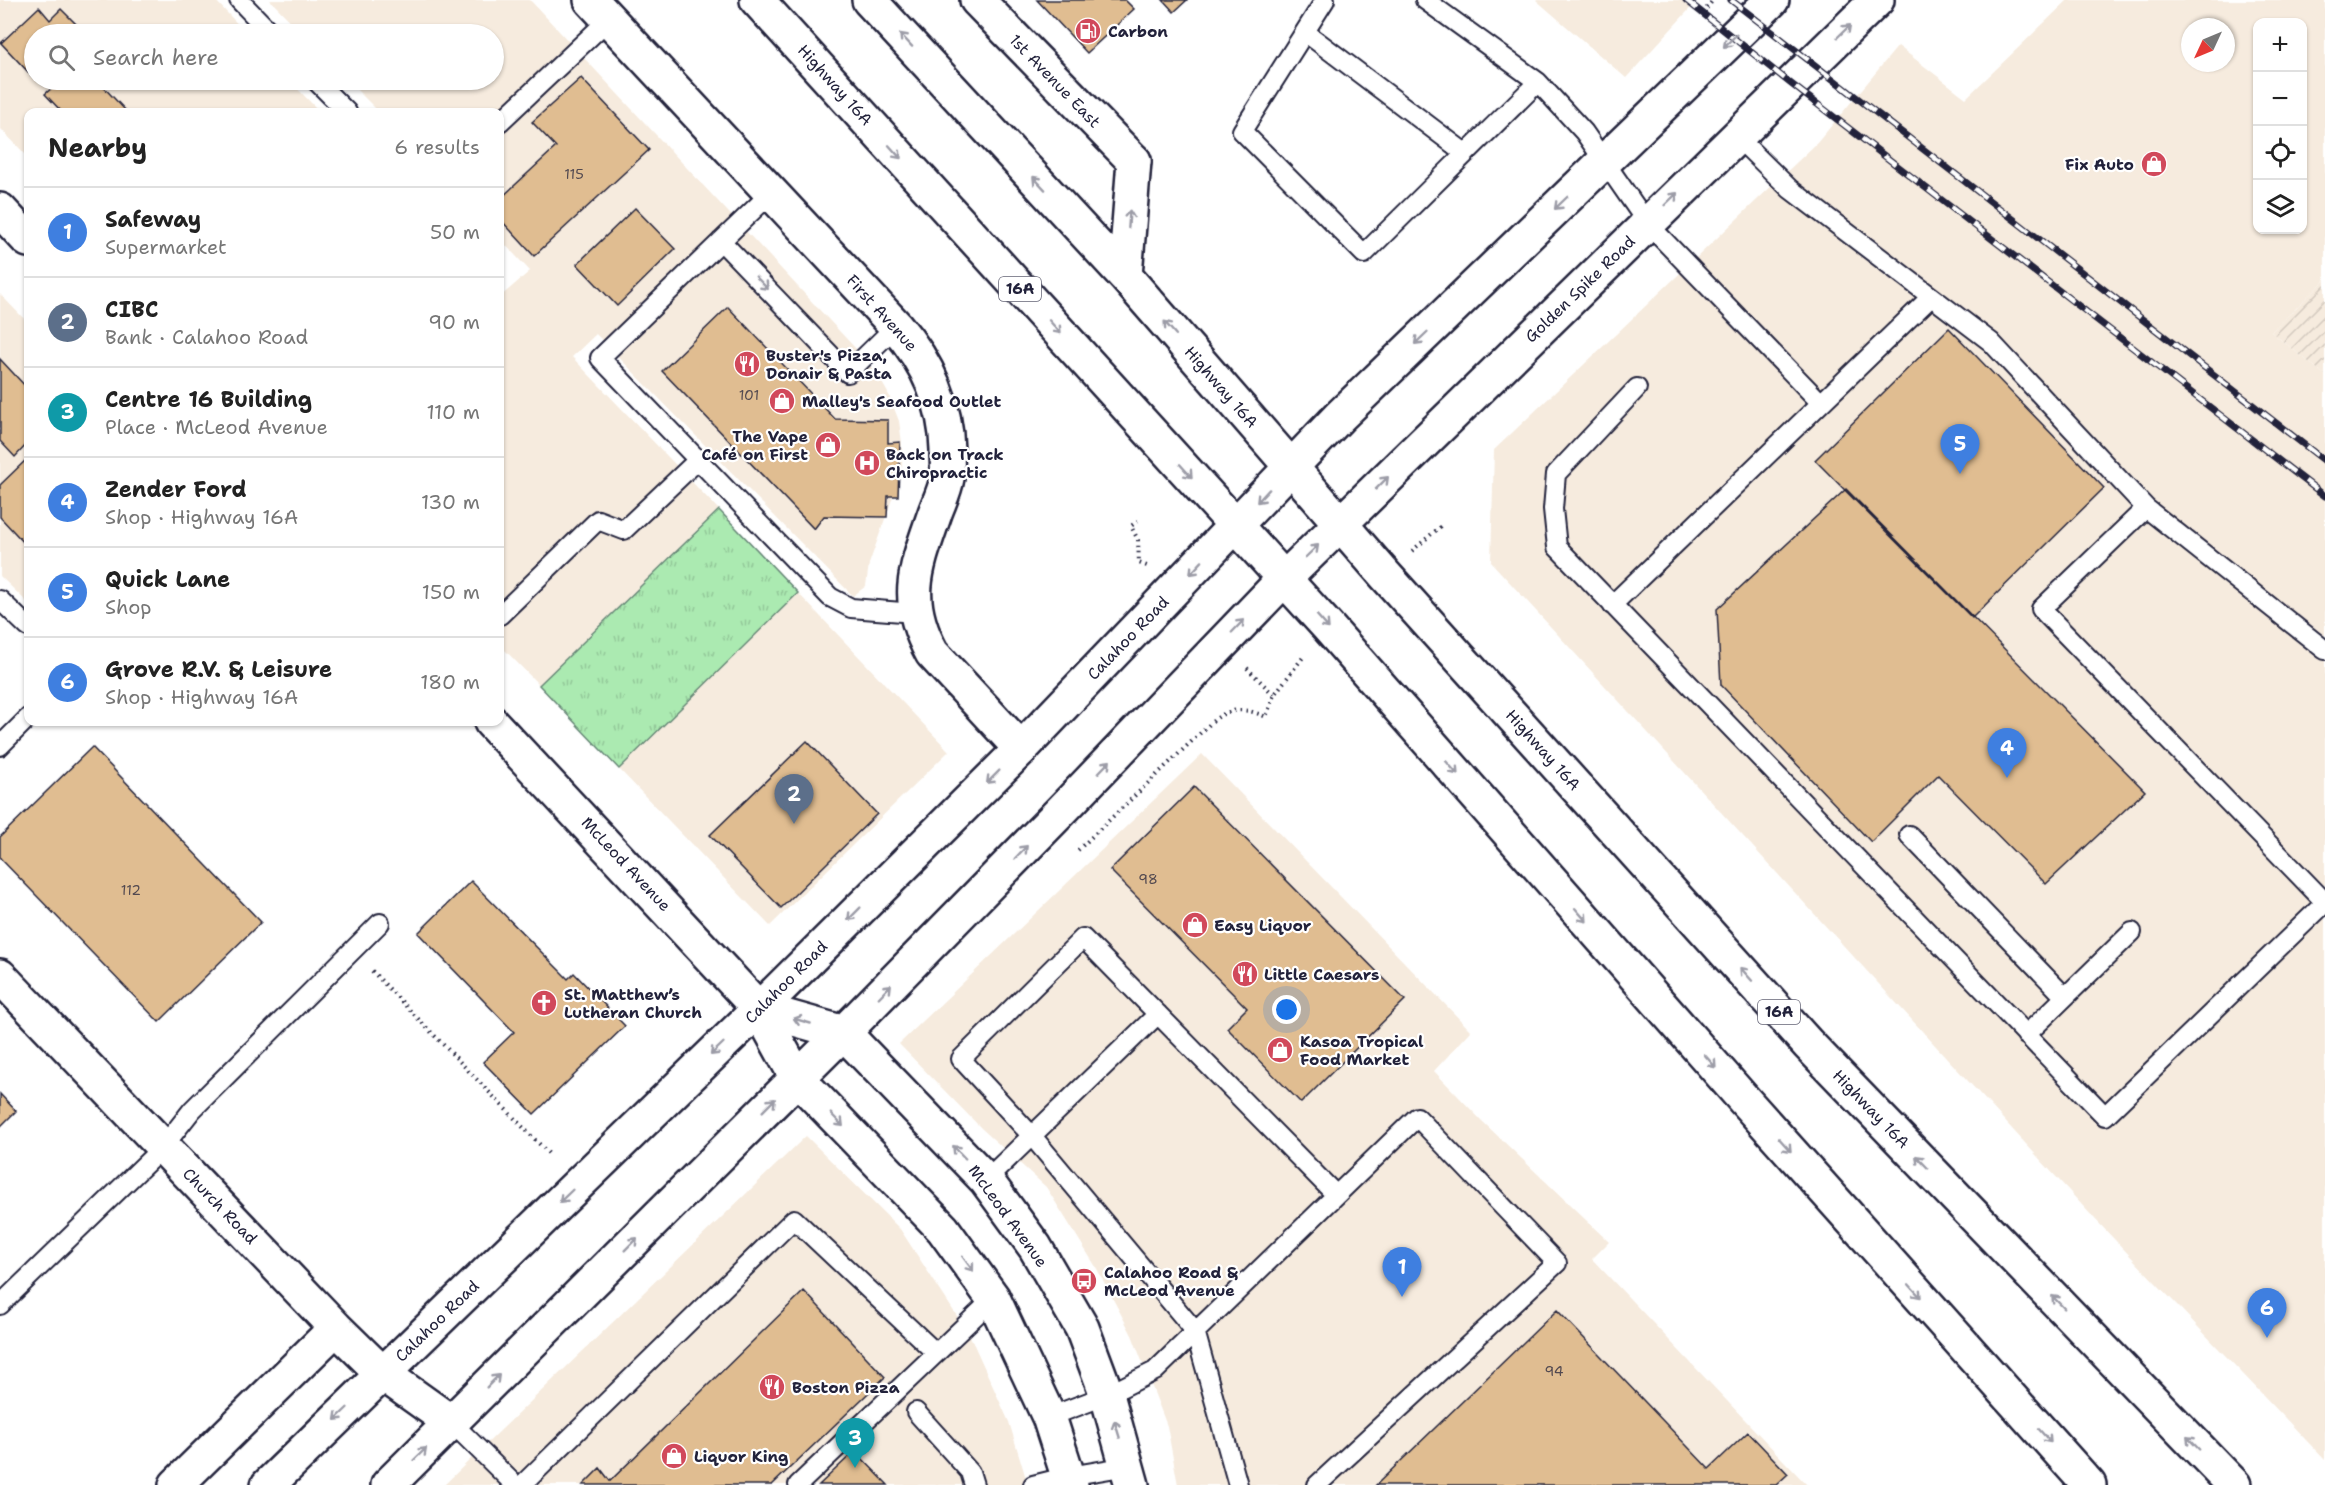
<!DOCTYPE html>
<html lang="en">
<head>
<meta charset="utf-8">
<style>
	body { margin:0; font-family:"Shantell Sans",sans-serif; background:#f6f6f6; color:#222 }
	.controls { position:absolute; right:18px; top:18px; display:grid; overflow:hidden; border-radius:12px; box-shadow:0 2px 4px #0004 }
	.controls button { width:54px; height:54px; display:grid; place-items:center; padding:0; border:0; border-bottom:2px solid #e0e0e0; background:#fff; color:#222; font:30px sans-serif }
	.compass { position:absolute; left:2181px; top:18px; width:54px; height:54px; border-radius:50%; background:#fff; box-shadow:0 2px 4px #0004; rotate:226deg }
	.you { position:absolute; left:1287px; top:1010px; width:21px; height:21px; margin:-15px; border:4px solid #fff; border-radius:50%; background:#1a73e8; box-shadow:0 0 0 9px #1a73e833 }
	.badge { display:grid; place-items:center; width:39px; height:39px; border-radius:50%; background:#7c3aed; color:#fff; font-size:20px; font-weight:700 }
	.pin { position:absolute; translate:-50% -50px; filter:drop-shadow(0 2px 3px #0008) }
	.pin::after { content:''; position:absolute; top:32px; width:21px; height:18px; background:inherit; clip-path:polygon(0 0,100% 0,50% 100%) }
	.list { margin:0; padding:0; list-style:none }
	h2 { display:flex; justify-content:space-between; align-items:center; height:78px; margin:0; padding:0 24px; font-size:26px }
	h2 small { font-size:20px; font-weight:400; color:#767676 }
	.list li { display:grid; grid-template-columns:39px 1fr auto; gap:18px; align-items:center; box-sizing:border-box; height:90px; padding:0 24px; border-top:2px solid #e0e0e0 }
	.list b { display:block; font-size:22px; white-space:nowrap }
	.list p { margin:0; font-size:20px; white-space:nowrap; color:#767676 }
	.list em { font-size:20px; font-style:normal; color:#767676 }
	.icon { flex:none; width:33px; height:33px; fill:none; stroke:currentColor; stroke-width:2; stroke-linecap:round; stroke-linejoin:round }
	.map { position:relative; flex:none; width:2325px; height:1485px; overflow:hidden }
	.search { position:absolute; background:#fff; box-shadow:0 2px 4px #0004; left:24px; top:24px; width:480px; height:66px; display:flex; align-items:center; gap:15px; box-sizing:border-box; padding:0 21px; border-radius:33px; color:#767676; font-size:22px }
	.panel { position:absolute; background:#fff; box-shadow:0 2px 4px #0004; left:24px; top:108px; width:480px; height:618px; border-radius:12px }
	.map>svg:first-child { display:block }
	.built { fill:#f6ebde; fill-rule:evenodd }
	.industrial { fill:url(#industrial-furrows) }
	.grass { fill:url(#grass-tufts); stroke:#668676; stroke-width:1.5 }
	.building { fill:#e0bd91; stroke:#22223b; stroke-width:1.5 }
	.lines { fill:none; stroke-linecap:round; stroke-linejoin:round }
	.lane-casing { stroke:#22223b; stroke-width:22 }
	.street-casing { stroke:#22223b; stroke-width:38 }
	.secondary-casing { stroke:#22223b; stroke-width:38 }
	.primary-casing { stroke:#22223b; stroke-width:38 }
	.path { stroke:#22223b; stroke-width:4; stroke-dasharray:1.5 4.5; stroke-linecap:butt }
	.lane { stroke:#fff; stroke-width:18 }
	.street { stroke:#fff; stroke-width:33 }
	.secondary { stroke:#fff; stroke-width:33 }
	.primary { stroke:#fff; stroke-width:33 }
	.rail-casing { stroke:#22223b; stroke-width:7 }
	.rail { stroke:#fff; stroke-width:4.5; stroke-dasharray:14; stroke-linecap:butt }
	.oneway { stroke:#9c9ca7 }
	.labels { text-anchor:middle; dominant-baseline:central; stroke-width:4.5; stroke-linejoin:round; paint-order:stroke }
	.number-label { font-size:14px; fill:#524950 }
	.shield { fill:#fff; stroke:#646476; stroke-width:1.5 }
	.shield-label { font-size:15px; font-weight:bold; fill:#22223b }
	.poi-label { font-size:16px; font-weight:bold; fill:#22223b; stroke:#fff; text-anchor:start }
	.street-label { font-size:16px; fill:#22223b; stroke:#fff }
</style>
</head>
<body>
<div class="map">
<svg width="2325" height="1485" viewBox="0 0 2325 1485">
	<defs>
		<pattern id="industrial-furrows" width="10" height="10" patternUnits="userSpaceOnUse" patternTransform="scale(1.5)"><rect width="10" height="10" fill="#f6ebde"/><path d="M-1 1l2-2M0 10L10 0M9 11l2-2" fill="none" stroke="#d3c9bf"/></pattern>
		<pattern id="grass-tufts" width="24" height="20" patternUnits="userSpaceOnUse" patternTransform="scale(1.5)"><rect width="24" height="20" fill="#abeab1"/><path d="M3 7l-1-3M5 7V3M7 7l1-3M15 17l-1-3M17 17v-4M19 17l1-3" fill="none" stroke="#93c899"/></pattern>
	</defs>
	<rect width="100%" height="100%" fill="#fff"/>
	<filter id="ink" filterUnits="userSpaceOnUse"><feTurbulence type="fractalNoise" baseFrequency=".0167" numOctaves="2"/><feDisplacementMap in="SourceGraphic" scale="12" xChannelSelector="R" yChannelSelector="G"/><feConvolveMatrix kernelMatrix="1 2 1 2 8 2 1 2 1" color-interpolation-filters="sRGB"/></filter>
	<g filter="url(#ink)">
		<path class="built" d="M0,0H215L247,34H34V80H289L320,112H28V157L0,128Z
			M270,0H530L857,350L877,374L888,393L899,421L902,443V471L869,564L866,586L853,596L596,334L572,357L719,510L539,685L500,645V297L530,271L500,239V112H379L347,80H494V34H303Z
			M1536,0H1698L1626,78Z
			M2068,0H2325V280L2271,332L2325,375V1460L2093,1217L1491,562L1494,450L1817,143L1898,46L1966,98ZM2258,22H2302V230H2258ZM2190,27H2226V63H2190Z
			M0,294L28,323V603L0,576Z
			M798,593L949,751L770,926L619,769Z
			M1202,754L1471,1031L1434,1071L1482,1121L1609,1242L1592,1259L1807,1485H1178L1167,1426L1132,1335L1096,1267L1046,1187L981,1128L899,1044Z
			M806,1136L900,1229L970,1336L1009,1422L1028,1485H444Z"/>
		<path class="industrial" d="M2325,280V375L2271,332Z"/>
		<path class="grass" d="M719,510L798,593L619,769L539,685Z"/>
		<path class="building" d="M1037,0H1125L1134,9L1087,53Z
			M1163,0H1187L1174,12Z
			M39,7L50,20L61,9L81,29L74,34H34V71L31,75L1,43Z
			M581,78L649,150L534,256L500,219V199L556,147L532,122Z
			M61,80H97L127,112H62L45,94Z
			M635,208L675,249L617,306L577,264Z
			M728,307L835,419L888,420V443L900,442L898,496H888L887,517L824,516L814,529L662,371Z
			M1949,328L2104,488L1972,618L1815,460Z
			M0,359L28,389V443L15,457L0,441Z
			M28,458V547L0,517V485Z
			M1846,489L2145,791L2046,884L1938,775L1871,842L1721,685L1717,609Z
			M807,741L877,814L781,908L710,835Z
			M92,747L261,922L159,1022L0,858V837Z
			M1194,787L1405,1000L1301,1103L1227,1028L1247,1008L1110,870Z
			M471,881L568,979L574,973L625,1026L534,1114L483,1062L514,1032L418,933Z
			M0,1094L16,1111L0,1127Z
			M804,1291L885,1377L772,1485H583L600,1468L610,1481Z
			M1557,1310L1709,1469L1748,1432L1788,1474L1776,1485H1376Z
			M855,1451L888,1485H819Z"/>
		<g class="lines">
			<g class="lane-casing">
				<path id="lane" d="M239,0L272,34
					M1325,0L1242,131L1364,254L1538,82
					M1425,0L1538,82L1584,132L1647,223L1821,403
					M1305,32L1465,153
					M315,80L347,112
					M500,122L609,19
					M1736,136L1790,189L1991,342L2146,508L2325,650
					M771,193L600,358L830,597L851,608L915,613
					M721,241L848,373L896,326
					M1637,388L1556,474L1553,509L1557,547L2105,1116L2325,903
					M2146,508L2041,609L2325,902
					M0,600L28,627
					M1612,605L1931,297
					M500,615L598,520L624,530L699,459
					M0,746L28,718
					M1909,835L2065,997
					M2026,1035L2132,932
					M986,1180L1158,1014
					M0,1305L163,1147L192,1110L380,923
					M916,1412L970,1472L974,1485
					M1049,1417L1107,1395L1155,1371L1417,1117L1557,1263L1317,1485
					M452,1423L515,1485
					M522,1485L794,1219L936,1353
					M798,1485L993,1299
					M1033,1485L1069,1476L1128,1466
					M1238,1485L1195,1331L1032,1136L961,1059L1083,938L1336,1195"/>
			</g>
			<g class="street-casing">
				<path id="street" d="M591,0L896,326C927,362 946,402 947,450C947,459 948,469 947,478C945,490 939,502 935,513C916,568 902,598 932,653L1021,749
					M977,0L1134,161
					M0,976L336,1328L382,1373L452,1423
					M176,1485L336,1328"/>
			</g>
			<g class="secondary-casing">
				<path id="secondary" d="M0,210L28,240
					M491,722L759,1009L797,1078L943,1229L993,1298L1049,1417L1071,1485
					M759,1009L844,1033L986,1180L1035,1247L1082,1328L1107,1395L1132,1485
					M268,1485L759,1009L1021,749L1339,417L1772,0
					M388,1485L856,1020L1063,809L1284,579L1877,0"/>
			</g>
			<g class="primary-casing">
				<path id="primary" d="M757,0L1328,627L1746,1102L2089,1485
					M869,0L1125,276L1385,575L1808,1044L2234,1485
					M1125,276L1134,161"/>
			</g>
			<path class="path" d="M1703,13L1713,0
				M1138,521L1131,526L1138,540L1139,563L1147,566
				M1412,551L1441,526
				M1247,668L1274,695
				M1078,850L1214,720C1231,707 1247,708 1266,717L1274,695L1304,656
				M372,971L549,1154"/>
			<use href="#lane" class="lane"/>
			<use href="#street" class="street"/>
			<use href="#secondary" class="secondary"/>
			<use href="#primary" class="primary"/>
			<g class="rail-casing">
				<path id="rail" d="M1686,0L1790,83L2325,496
					M1731,0L2325,461"/>
			</g>
			<use href="#rail" class="rail"/>
		</g>
		<defs><path id="oneway-shaft" d="M-6 0H5M1.5-3L5.5 0L1.5 3" fill="none" stroke-width="1.6" stroke-linecap="round" stroke-linejoin="round" transform="scale(1.5)"/></defs>
		<g class="oneway">
			<use href="#oneway-shaft" transform="translate(1844 31) rotate(-44)"/>
			<use href="#oneway-shaft" transform="translate(906 40) rotate(-133)"/>
			<use href="#oneway-shaft" transform="translate(1730 41) rotate(136)"/>
			<use href="#oneway-shaft" transform="translate(895 152) rotate(48)"/>
			<use href="#oneway-shaft" transform="translate(1039 183) rotate(-133)"/>
			<use href="#oneway-shaft" transform="translate(1671 199) rotate(-44)"/>
			<use href="#oneway-shaft" transform="translate(1561 203) rotate(136)"/>
			<use href="#oneway-shaft" transform="translate(1129 219) rotate(-86)"/>
			<use href="#oneway-shaft" transform="translate(762 283) rotate(46)"/>
			<use href="#oneway-shaft" transform="translate(1055 327) rotate(48)"/>
			<use href="#oneway-shaft" transform="translate(1170 328) rotate(-131)"/>
			<use href="#oneway-shaft" transform="translate(1421 338) rotate(136)"/>
			<use href="#oneway-shaft" transform="translate(1186 471) rotate(48)"/>
			<use href="#oneway-shaft" transform="translate(1382 483) rotate(-45)"/>
			<use href="#oneway-shaft" transform="translate(1263 496) rotate(133)"/>
			<use href="#oneway-shaft" transform="translate(1312 551) rotate(-44)"/>
			<use href="#oneway-shaft" transform="translate(1196 568) rotate(133)"/>
			<use href="#oneway-shaft" transform="translate(1323 622) rotate(48)"/>
			<use href="#oneway-shaft" transform="translate(1238 626) rotate(-46)"/>
			<use href="#oneway-shaft" transform="translate(1104 767) rotate(-46)"/>
			<use href="#oneway-shaft" transform="translate(1452 768) rotate(49)"/>
			<use href="#oneway-shaft" transform="translate(993 777) rotate(135)"/>
			<use href="#oneway-shaft" transform="translate(1021 852) rotate(-46)"/>
			<use href="#oneway-shaft" transform="translate(854 914) rotate(135)"/>
			<use href="#oneway-shaft" transform="translate(1581 915) rotate(49)"/>
			<use href="#oneway-shaft" transform="translate(1746 974) rotate(-132)"/>
			<use href="#oneway-shaft" transform="translate(885 991) rotate(-46)"/>
			<use href="#oneway-shaft" transform="translate(802 1021) rotate(-164)"/>
			<use href="#oneway-shaft" transform="translate(717 1049) rotate(136)"/>
			<use href="#oneway-shaft" transform="translate(1710 1061) rotate(49)"/>
			<use href="#oneway-shaft" transform="translate(769 1105) rotate(-45)"/>
			<use href="#oneway-shaft" transform="translate(837 1120) rotate(46)"/>
			<use href="#oneway-shaft" transform="translate(1785 1145) rotate(48)"/>
			<use href="#oneway-shaft" transform="translate(959 1152) rotate(-134)"/>
			<use href="#oneway-shaft" transform="translate(1922 1162) rotate(-134)"/>
			<use href="#oneway-shaft" transform="translate(566 1196) rotate(136)"/>
			<use href="#oneway-shaft" transform="translate(631 1244) rotate(-45)"/>
			<use href="#oneway-shaft" transform="translate(968 1264) rotate(54)"/>
			<use href="#oneway-shaft" transform="translate(1915 1291) rotate(48)"/>
			<use href="#oneway-shaft" transform="translate(2058 1302) rotate(-134)"/>
			<use href="#oneway-shaft" transform="translate(493 1381) rotate(-45)"/>
			<use href="#oneway-shaft" transform="translate(341 1414) rotate(136)"/>
			<use href="#oneway-shaft" transform="translate(1117 1429) rotate(-107)"/>
			<use href="#oneway-shaft" transform="translate(2045 1436) rotate(48)"/>
			<use href="#oneway-shaft" transform="translate(2193 1443) rotate(-134)"/>
			<use href="#oneway-shaft" transform="translate(420 1454) rotate(-44)"/>
		</g>
	</g>
	<defs>
		<g id="fuel-disc" transform="scale(1.35)"><circle r="9.5" fill="#d1495b" stroke="#fff"/><path d="M-5.5-6h7V0h2V4h1.3V-2.5L3-4.5l.8-.8L6-3V5H2.5V1h-1V6h-7ZM-4.2-4.7v3.2H.2V-4.7Z" fill="#fff"/></g>
		<g id="shop-disc" transform="scale(1.35)"><circle r="9.5" fill="#d1495b" stroke="#fff"/><path d="M-5-2.5h2.3a2.7 3.5 0 0 1 5.4 0H5L5.5 6h-11ZM-1.5-2.5h3a1.5 2.3 0 0 0-3 0Z" fill="#fff"/></g>
		<g id="restaurant-disc" transform="scale(1.35)"><circle r="9.5" fill="#d1495b" stroke="#fff"/><path d="M-5-6h1v4h1v-4h1v4h1v-4h1v5L-1.5 .5V6h-2V.5L-5-1ZM5-6V6H3V1.5H1.5Q1.5-4 5-6Z" fill="#fff"/></g>
		<g id="hospital-disc" transform="scale(1.35)"><circle r="9.5" fill="#d1495b" stroke="#fff"/><path d="M-5-5h3v3.5h4V-5h3V5h-3V1.5h-4V5h-3Z" fill="#fff"/></g>
		<g id="church-disc" transform="scale(1.35)"><circle r="9.5" fill="#d1495b" stroke="#fff"/><path d="M-1.2-6h2.4v3.5h3.3v2.4h-3.3V6h-2.4V-.1h-3.3v-2.4h3.3Z" fill="#fff"/></g>
		<g id="bus-disc" transform="scale(1.35)"><circle r="9.5" fill="#d1495b" stroke="#fff"/><path d="M-5-6H5V4H4V6H2V4H-2V6H-4V4H-5ZM-3.5-4V0h7V-4ZM-3.5 1.2v1.5H-2V1.2ZM2 1.2v1.5H3.5V1.2Z" fill="#fff"/></g>
	</defs>
	<g fill-rule="evenodd">
		<use href="#fuel-disc" x="1088" y="31"/>
		<use href="#shop-disc" x="2154" y="164"/>
		<use href="#restaurant-disc" x="747" y="364"/>
		<use href="#shop-disc" x="782" y="401"/>
		<use href="#shop-disc" x="828" y="445"/>
		<use href="#hospital-disc" x="867" y="463"/>
		<use href="#shop-disc" x="1195" y="925"/>
		<use href="#restaurant-disc" x="1245" y="974"/>
		<use href="#church-disc" x="544" y="1003"/>
		<use href="#shop-disc" x="1280" y="1050"/>
		<use href="#bus-disc" x="1084" y="1281"/>
		<use href="#restaurant-disc" x="772" y="1387"/>
		<use href="#shop-disc" x="674" y="1456"/>
	</g>
	<g class="labels">
		<g class="number-label">
			<text x="574" y="174">115</text>
			<text x="749" y="395">101</text>
			<text x="1148" y="879">98</text>
			<text x="131" y="890">112</text>
			<text x="1554" y="1371">94</text>
		</g>
		<g class="shield">
			<rect x="999" y="277" width="42" height="24" rx="4.5"/>
			<rect x="1758" y="1000" width="42" height="24" rx="4.5"/>
		</g>
		<g class="shield-label">
			<text x="1020" y="289">16A</text>
			<text x="1779" y="1012">16A</text>
		</g>
		<g class="poi-label">
			<text x="1108" y="31">Carbon</text>
			<text x="2134" y="164" text-anchor="end">Fix Auto</text>
			<text x="766" y="355">Buster's Pizza,<tspan x="766" dy="18">Donair &amp; Pasta</tspan></text>
			<text x="802" y="401">Malley's Seafood Outlet</text>
			<text x="808" y="436" text-anchor="end">The Vape<tspan x="808" dy="18">Café on First</tspan></text>
			<text x="886" y="454">Back on Track<tspan x="886" dy="18">Chiropractic</tspan></text>
			<text x="1214" y="925">Easy Liquor</text>
			<text x="1264" y="974">Little Caesars</text>
			<text x="564" y="994">St. Matthew’s<tspan x="564" dy="18">Lutheran Church</tspan></text>
			<text x="1300" y="1041">Kasoa Tropical<tspan x="1300" dy="18">Food Market</tspan></text>
			<text x="1104" y="1272">Calahoo Road &amp;<tspan x="1104" dy="18">McLeod Avenue</tspan></text>
			<text x="792" y="1387">Boston Pizza</text>
			<text x="694" y="1456">Liquor King</text>
		</g>
		<g class="street-label">
			<text transform="translate(1055 81) rotate(46)">1st Avenue East</text>
			<text transform="translate(835 85) rotate(48)">Highway 16A</text>
			<text transform="translate(1580 289) rotate(-44)">Golden Spike Road</text>
			<text transform="translate(882 313) rotate(48)">First Avenue</text>
			<text transform="translate(1221 387) rotate(49)">Highway 16A</text>
			<text transform="translate(1128 638) rotate(-46)">Calahoo Road</text>
			<text transform="translate(1543 750) rotate(48)">Highway 16A</text>
			<text transform="translate(626 864) rotate(47)">McLeod Avenue</text>
			<text transform="translate(786 982) rotate(-45)">Calahoo Road</text>
			<text transform="translate(1871 1109) rotate(46)">Highway 16A</text>
			<text transform="translate(220 1206) rotate(46)">Church Road</text>
			<text transform="translate(1008 1216) rotate(54)">McLeod Avenue</text>
			<text transform="translate(437 1321) rotate(-44)">Calahoo Road</text>
		</g>
	</g>
</svg>
<div class="controls">
<button>+</button>
<button>−</button>
<button><svg class="icon" aria-label="locate" viewBox="0 0 24 24"><circle cx="12" cy="12" r="6"/><path d="M12 2v4M12 18v4M2 12h4M18 12h4"/></svg></button>
<button><svg class="icon" aria-label="layers" viewBox="0 0 24 24"><path d="M12 4l9 5-9 5-9-5zM3 14l9 5 9-5"/></svg></button>
</div>
<svg class="compass" viewBox="-18 -18 36 36"><path d="M0-13l5 13h-10z" fill="#e53935"/><path d="M0 13l5-13h-10z" fill="#767676"/></svg>
<div class="you"></div>
<div class="pin badge" style="left:1402px;top:1297px;background:#3f7fe0">1</div>
<div class="pin badge" style="left:794px;top:824px;background:#5c6f8a">2</div>
<div class="pin badge" style="left:855px;top:1468px;background:#0f9aa8">3</div>
<div class="pin badge" style="left:2007px;top:778px;background:#3f7fe0">4</div>
<div class="pin badge" style="left:1960px;top:474px;background:#3f7fe0">5</div>
<div class="pin badge" style="left:2267px;top:1338px;background:#3f7fe0">6</div>
<div class="search"><svg class="icon" aria-label="search" viewBox="0 0 24 24"><circle cx="10" cy="10" r="6"/><path d="M15 15l6 6"/></svg>Search here</div>
<section class="panel">
<h2>Nearby<small>6 results</small></h2>
<ul class="list">
<li><span class="badge" style="background:#3f7fe0">1</span><div><b>Safeway</b><p>Supermarket</p></div><em>50 m</em></li>
<li><span class="badge" style="background:#5c6f8a">2</span><div><b>CIBC</b><p>Bank · Calahoo Road</p></div><em>90 m</em></li>
<li><span class="badge" style="background:#0f9aa8">3</span><div><b>Centre 16 Building</b><p>Place · McLeod Avenue</p></div><em>110 m</em></li>
<li><span class="badge" style="background:#3f7fe0">4</span><div><b>Zender Ford</b><p>Shop · Highway 16A</p></div><em>130 m</em></li>
<li><span class="badge" style="background:#3f7fe0">5</span><div><b>Quick Lane</b><p>Shop</p></div><em>150 m</em></li>
<li><span class="badge" style="background:#3f7fe0">6</span><div><b>Grove R.V. &amp; Leisure</b><p>Shop · Highway 16A</p></div><em>180 m</em></li>
</ul>
</section>
</div>
</body>
</html>
